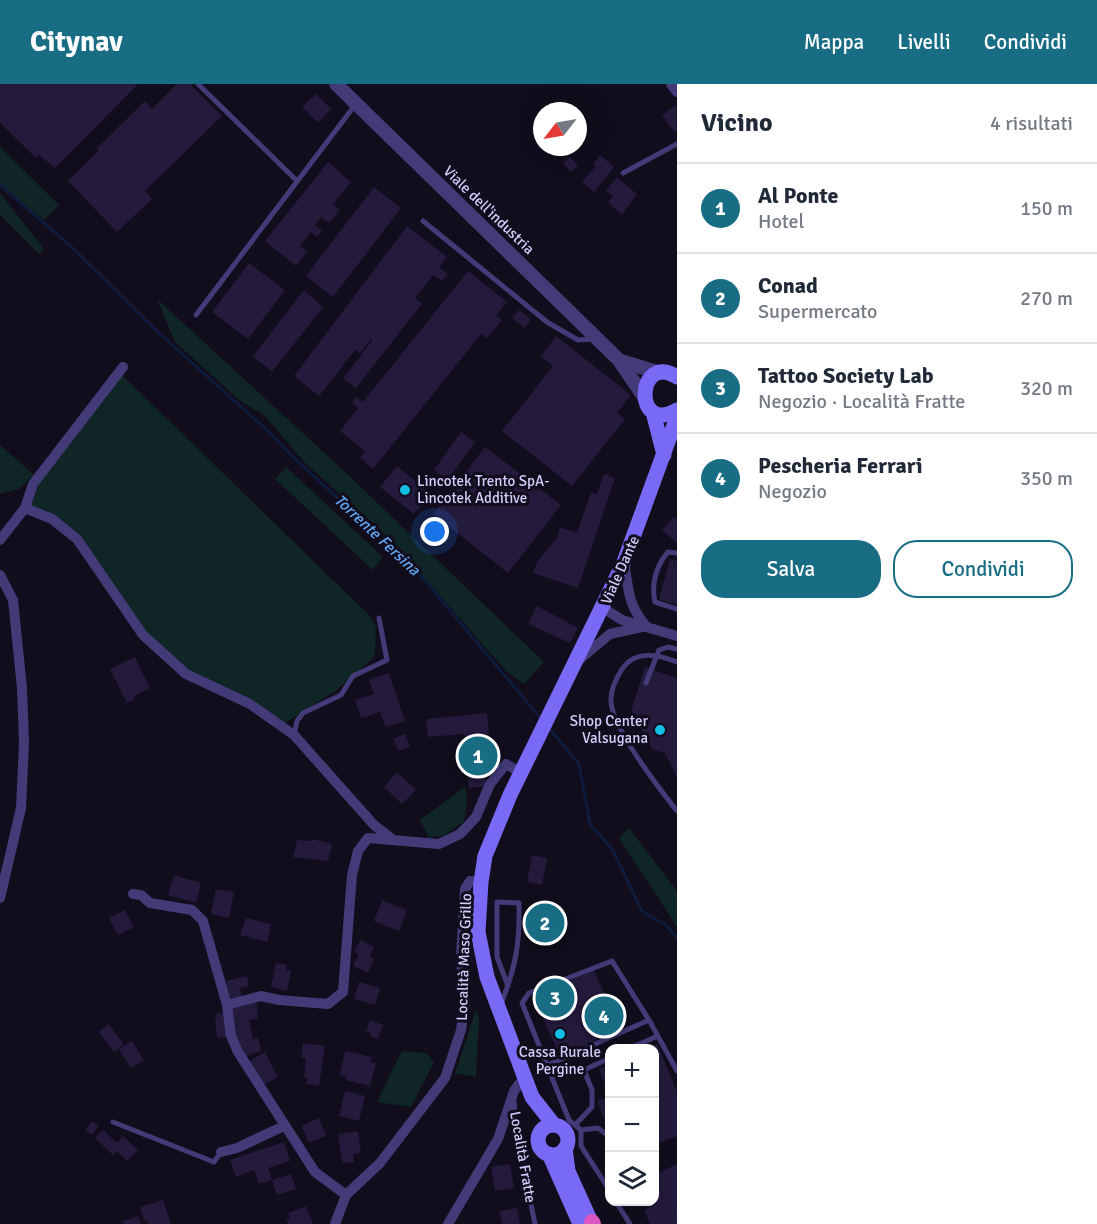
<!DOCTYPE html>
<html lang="it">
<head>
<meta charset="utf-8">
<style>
	body { margin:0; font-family:Signika,sans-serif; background:#f2f2f3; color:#1f2937 }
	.controls { position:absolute; right:18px; bottom:18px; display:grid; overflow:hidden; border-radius:12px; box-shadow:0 6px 24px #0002 }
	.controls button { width:54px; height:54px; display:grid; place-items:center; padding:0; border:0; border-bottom:2px solid #e0e1e3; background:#fff; color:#1f2937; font:30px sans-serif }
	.compass { position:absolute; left:533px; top:18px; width:54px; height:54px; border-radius:50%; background:#fff; box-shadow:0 6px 24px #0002; rotate:239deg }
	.you { position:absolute; left:435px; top:448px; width:21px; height:21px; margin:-15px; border:4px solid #fff; border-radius:50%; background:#1a73e8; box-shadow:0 0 0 9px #1a73e833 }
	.badge { display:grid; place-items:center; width:39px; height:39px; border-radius:50%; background:#186c84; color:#fff; font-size:20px; font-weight:700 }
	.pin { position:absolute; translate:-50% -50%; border:3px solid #fff; box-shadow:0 2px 6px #0006 }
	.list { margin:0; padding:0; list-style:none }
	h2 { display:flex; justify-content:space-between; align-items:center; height:78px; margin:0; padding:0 24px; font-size:26px }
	h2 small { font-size:20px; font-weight:400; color:#747a83 }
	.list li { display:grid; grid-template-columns:39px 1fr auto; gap:18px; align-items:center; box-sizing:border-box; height:90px; padding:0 24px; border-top:2px solid #e0e1e3 }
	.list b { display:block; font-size:22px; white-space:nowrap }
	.list p { margin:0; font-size:20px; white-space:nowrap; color:#747a83 }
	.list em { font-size:20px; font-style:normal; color:#747a83 }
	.actions { display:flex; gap:12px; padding:18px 24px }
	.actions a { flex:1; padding:14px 0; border:2px solid #186c84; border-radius:24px; text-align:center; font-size:21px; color:#186c84 }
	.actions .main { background:#186c84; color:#fff }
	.icon { flex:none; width:33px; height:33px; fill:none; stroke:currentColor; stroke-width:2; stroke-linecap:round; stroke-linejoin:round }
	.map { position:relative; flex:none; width:677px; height:1140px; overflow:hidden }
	header { display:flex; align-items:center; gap:36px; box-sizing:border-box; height:84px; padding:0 30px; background:#186c84; color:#fff }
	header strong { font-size:28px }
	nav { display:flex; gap:33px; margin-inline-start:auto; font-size:21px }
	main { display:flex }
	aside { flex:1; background:#fff }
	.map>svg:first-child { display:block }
	.green { fill:#102526 }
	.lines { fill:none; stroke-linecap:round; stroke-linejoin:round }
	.stream { stroke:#0e1b3a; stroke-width:3 }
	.building { fill:#241a3c }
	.service { stroke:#423b78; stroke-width:5 }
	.minor { stroke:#423b78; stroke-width:10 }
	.tertiary { stroke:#423b78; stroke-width:14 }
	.secondary { stroke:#786af4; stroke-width:15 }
	.trunk { stroke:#dc56c2; stroke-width:16 }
	.poi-dot { fill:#10bde3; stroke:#110d1c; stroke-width:2 }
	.labels { text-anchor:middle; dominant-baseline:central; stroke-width:6; stroke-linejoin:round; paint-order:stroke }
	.street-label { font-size:15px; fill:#d5ccfb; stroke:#110d1c }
	.poi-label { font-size:15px; fill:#d5ccfb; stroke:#110d1c; text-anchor:start }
	.water-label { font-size:16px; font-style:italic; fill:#61a4f4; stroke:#110d1c }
</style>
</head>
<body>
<header>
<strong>Citynav</strong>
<nav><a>Mappa</a><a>Livelli</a><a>Condividi</a></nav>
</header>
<main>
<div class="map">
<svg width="677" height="1140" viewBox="0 0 677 1140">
	<rect width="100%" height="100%" fill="#110d1c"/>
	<path class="green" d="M0,63L59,121L44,136L0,100Z
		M0,109L44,165L39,170L0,131Z
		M157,215L342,385L544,578L524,600L506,587L393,458L305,379L265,332L239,316L175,258Z
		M121,290L371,533L376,543L375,572L337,606L285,639L188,588L146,549L79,449L53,433L27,423L34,400Z
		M0,361L34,391L19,405L0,410Z
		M286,383L383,473L373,486L275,395Z
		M465,703L467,718L464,737L445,751L429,754L420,736Z
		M629,744L677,807V843L619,754Z
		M476,926L479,934L476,993L455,989Z
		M402,967L426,969L434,978L411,1023L377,1018Z"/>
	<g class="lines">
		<path class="stream" d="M0,101L75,166L161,251L267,346L293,373L416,486L542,636
			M548,643L579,680L590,740L612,765L642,827L667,842L677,854"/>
	</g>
	<path class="building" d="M0,0H138L55,84L39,71L36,74L0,39Z
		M177,0H190L222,32L145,107L152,115L117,148L68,97L99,66L97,64L145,17L152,25Z
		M316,10L331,25L318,39L302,23Z
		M676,21L677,46L674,48L662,31Z
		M600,71L614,83L594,108L582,98L596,82L593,80Z
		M570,73L578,82L571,88L563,79Z
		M328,78L351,98L333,120L340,126L329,139L321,133L315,141L322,147L317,153L311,148L300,162L307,168L296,182L265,157Z
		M617,93L637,110L622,131L608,118L613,112L606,107Z
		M374,103L401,124L333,213L306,192Z
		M407,142L447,173L439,183L448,190L442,197L433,191L415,214L422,220L356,304L343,294L372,257L371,255L360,269L356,265L319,312L294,292Z
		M249,179L285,206L248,255L212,228Z
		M468,187L507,218L496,231L502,236L487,254L481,250L373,385L360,374L365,367L340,347L358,324L352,319L356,313L363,318Z
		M304,206L323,223L272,288L253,272Z
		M519,226L531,235L525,244L512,234Z
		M556,252L631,311L617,329L625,335L572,402L502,347L553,282L541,272Z
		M461,348L475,358L448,396L434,386Z
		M485,363L561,421L508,489L433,430Z
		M397,382L431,410L414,430L380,403Z
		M604,390L615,394L578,504L533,489L537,478L557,454L560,443L577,449L591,408L597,410Z
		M674,433L677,435V459L662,446Z
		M670,475L677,477V521L659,515Z
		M537,522L578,544L570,559L528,540Z
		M135,573L150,604L134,612L135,615L127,619L110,585Z
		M645,583L677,594V693L665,669L653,666L631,627Z
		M389,589L405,637L386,643L380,628L361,634L355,616L374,610L369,595Z
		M487,629L493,691L486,692L487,702L469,704L464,650L428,653L426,635Z
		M405,650L410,663L398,667L393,655Z
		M397,688L416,706L402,720L384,703Z
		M312,755L332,760L328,777L293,773L297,756L311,757Z
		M532,771L547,774L542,801L527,798Z
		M174,791L201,799L196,819L168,811Z
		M216,805L234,808L229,834L211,830Z
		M382,816L407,826L399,847L374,837Z
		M532,823H557V858H532Z
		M125,826L134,843L118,851L109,834Z
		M246,834L271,840L267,858L240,851Z
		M360,856L374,863L370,873L374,875L368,889L353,882L359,870L354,868Z
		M276,879L287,881L286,886L291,887L287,907L271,903Z
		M594,886L620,945L560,972L533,913Z
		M247,892L249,902L240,904L243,915L231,918L226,897Z
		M359,898L380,904L375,921L354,915Z
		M256,916L258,934L249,936L253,955L258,954L261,967L246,972L242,964L238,965L229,925L245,922V919Z
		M227,929L229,953L217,954L215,930Z
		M370,936L383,941L378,955L370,952L371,949L366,947Z
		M108,940L124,960L114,968L99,948Z
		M132,957L144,976L131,984L119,965Z
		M303,959L325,962L319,1002L306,1000L308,993H304L306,974H301Z
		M657,960L677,1007V1052L654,1061V964H647Z
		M345,967L372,973L371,978L376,979L370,1002L346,996L347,992L340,991Z
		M265,968L278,993L263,1001L249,977Z
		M610,980V1010H609L599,985Z
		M345,1007L365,1012L359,1037L339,1032Z
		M610,1012L609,1048L597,1017Z
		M319,1034L326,1052L309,1059L301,1042Z
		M92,1037L99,1042L92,1051L85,1046Z
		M103,1046L117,1059L123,1052L138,1066L127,1077L117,1067L113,1071L95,1054Z
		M358,1047L361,1069L353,1070L354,1078L342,1079L338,1050Z
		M284,1058L290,1077L268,1084L272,1096L291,1090L296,1105L277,1111L272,1096L259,1100L254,1086L236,1093L230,1076Z
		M510,1080L514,1104L495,1107L491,1083Z
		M677,1080V1140H650L644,1126L657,1120L654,1113V1091Z
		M163,1116L171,1140H148L147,1136L144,1137L140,1123Z
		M306,1122L313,1140H288L286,1136L290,1134L288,1129Z
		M517,1124L520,1140H502L499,1127Z
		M138,1132L141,1140H124L123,1137Z"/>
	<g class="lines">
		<path class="service" d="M198,0L297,97
			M623,89L677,60
			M423,137L547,238L578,256L595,255
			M196,231L355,21
			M677,469L668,468C656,482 651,500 655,518L677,525
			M677,578C658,571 636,565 622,585C615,596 608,610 612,624C619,652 658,703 677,727
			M646,599L659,566L668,563L677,565
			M294,651L297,637L303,629L341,611L353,592L387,576L379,534
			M501,920C516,882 520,859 519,819L497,818V873L508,902
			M649,936L677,987
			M630,964L658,952
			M548,981L649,936L612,877L529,909L522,919L569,1036L581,1046V1062L610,1107
			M514,1017L518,1057L535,1140
			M113,1038L214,1078L221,1068
			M576,1040L592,1023V1006L584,986L610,974
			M581,1046L598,1044L610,1053
			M616,1118L630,1140"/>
		<path class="minor" d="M671,0L677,8
			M25,424L52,435L77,455L143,551L186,590L250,620L294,651L374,741L392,755
			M0,456L25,424L33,400L123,283
			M624,478C629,506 627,519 646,542
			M0,491L13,516L22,604L24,658L21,724L0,814
			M603,524L622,536L677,552
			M579,576L610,550L646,542
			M133,810L141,811L150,819L192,826L203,837L227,921L261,912L279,916L328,920L343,908L352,791L358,767L368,754L439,760L460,750L476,733L490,700L506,680L520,688
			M227,921L231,952L238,968L315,1088L346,1111
			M221,1068L237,1064L284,1042
			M335,1140L346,1111L380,1079L445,994L461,946L465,920L461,873L465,805L470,797L481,798
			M448,1140L498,1055L514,1007L519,1000L527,997"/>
		<path class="tertiary" d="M336,0L619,276L644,313
			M621,277L660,289"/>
		<path class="secondary" d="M677,293C636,267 633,352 677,326
			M653,328L664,371
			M554,1041L532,1013L487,893L478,848L481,798L485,772L510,711L624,478L677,333
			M538 1056a15 15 0 1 1 30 0a15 15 0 1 1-30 0Z
			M565,1064L568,1087L592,1140
			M549,1070L580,1140"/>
		<path class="trunk" d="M592,1138L593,1140"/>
	</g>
	<g class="poi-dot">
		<circle cx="405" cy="406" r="6"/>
		<circle cx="660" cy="646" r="6"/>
		<circle cx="560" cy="950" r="6"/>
	</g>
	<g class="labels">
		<g class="street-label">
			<text transform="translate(489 126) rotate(44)">Viale dell'industria</text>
			<text transform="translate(620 486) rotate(-66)">Viale Dante</text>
			<text transform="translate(464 873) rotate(-88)">Località Maso Grillo</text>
			<text transform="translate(523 1073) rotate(80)">Località Fratte</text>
		</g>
		<g class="poi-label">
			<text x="417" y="397">Lincotek Trento SpA-<tspan x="417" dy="17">Lincotek Additive</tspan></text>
			<text x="648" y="637" text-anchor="end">Shop Center<tspan x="648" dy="17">Valsugana</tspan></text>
			<text x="560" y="968" text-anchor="middle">Cassa Rurale<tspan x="560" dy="17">Pergine</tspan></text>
		</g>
		<g class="water-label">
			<text transform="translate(377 451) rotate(43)">Torrente Fersina</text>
		</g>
	</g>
</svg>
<div class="controls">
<button>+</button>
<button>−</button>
<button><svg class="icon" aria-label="layers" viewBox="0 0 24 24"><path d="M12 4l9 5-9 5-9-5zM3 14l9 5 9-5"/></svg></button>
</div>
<svg class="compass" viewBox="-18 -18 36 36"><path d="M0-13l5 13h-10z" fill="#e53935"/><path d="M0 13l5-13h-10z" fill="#747a83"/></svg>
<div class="you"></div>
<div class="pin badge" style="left:478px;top:672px">1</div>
<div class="pin badge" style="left:545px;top:839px">2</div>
<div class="pin badge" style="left:555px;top:914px">3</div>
<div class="pin badge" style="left:604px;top:932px">4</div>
</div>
<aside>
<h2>Vicino<small>4 risultati</small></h2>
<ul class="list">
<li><span class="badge">1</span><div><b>Al Ponte</b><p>Hotel</p></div><em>150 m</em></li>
<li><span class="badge">2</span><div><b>Conad</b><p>Supermercato</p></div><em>270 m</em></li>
<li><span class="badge">3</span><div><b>Tattoo Society Lab</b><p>Negozio · Località Fratte</p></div><em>320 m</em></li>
<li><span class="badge">4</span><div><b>Pescheria Ferrari</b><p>Negozio</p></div><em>350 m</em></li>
</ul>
<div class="actions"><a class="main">Salva</a><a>Condividi</a></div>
</aside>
</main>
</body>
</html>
